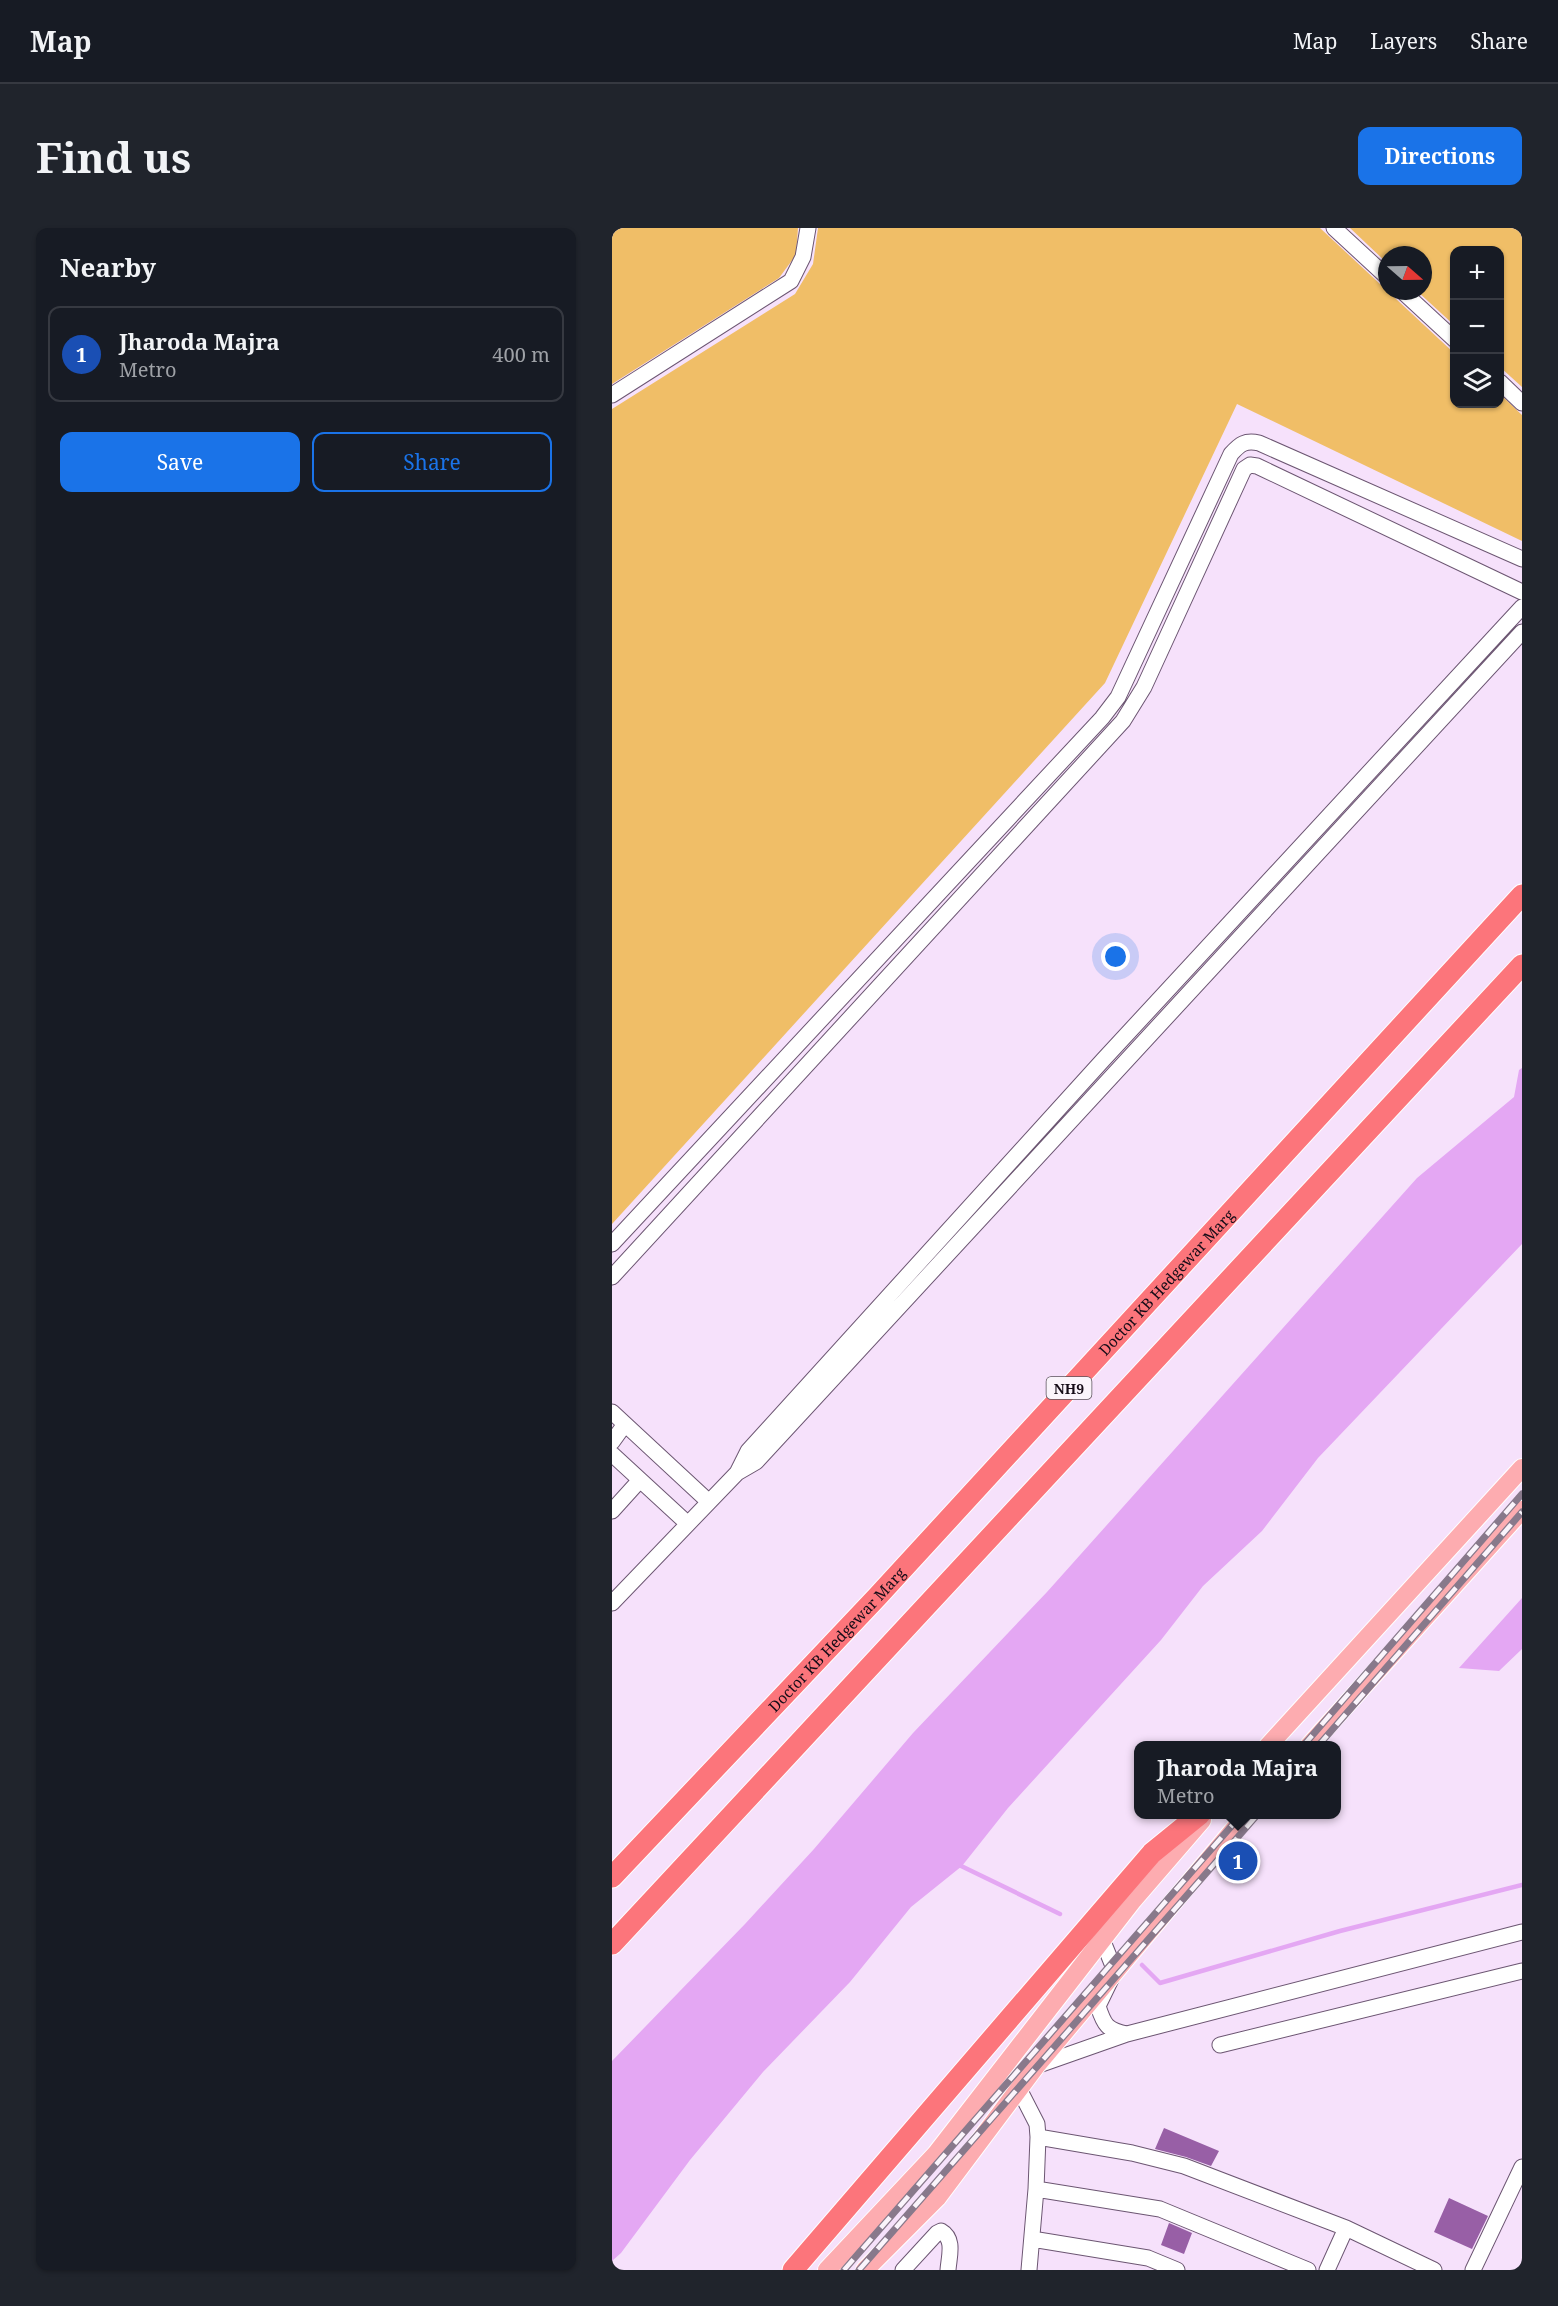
<!DOCTYPE html>
<html lang="en">
<head>
<meta charset="utf-8">
<style>
	body { margin:0; font-family:"Noto Serif",serif; background:#20242c; color:#f1f3f6 }
	.controls { position:absolute; right:18px; top:18px; display:grid; overflow:hidden; border-radius:12px; box-shadow:0 2px 4px #0004 }
	.controls button { width:54px; height:54px; display:grid; place-items:center; padding:0; border:0; border-bottom:2px solid #363941; background:#171b24; color:#f1f3f6; font:30px sans-serif }
	.compass { position:absolute; left:766px; top:18px; width:54px; height:54px; border-radius:50%; background:#171b24; box-shadow:0 2px 4px #0004; rotate:110deg }
	.you { position:absolute; left:504px; top:729px; width:21px; height:21px; margin:-15px; border:4px solid #fff; border-radius:50%; background:#1a73e8; box-shadow:0 0 0 9px #1a73e833 }
	.badge { display:grid; place-items:center; width:39px; height:39px; border-radius:50%; background:#1a73e8; color:#fff; font-size:20px; font-weight:700 }
	.pin { position:absolute; translate:-50% -50%; border:3px solid #fff; box-shadow:0 2px 6px #0006 }
	.popup { position:absolute; left:522px; top:1513px; width:207px; height:78px; box-sizing:border-box; display:grid; place-content:center; border-radius:12px; background:#171b24; filter:drop-shadow(0 2px 4px #0005); font-size:20px; white-space:nowrap; color:#9ea1a6 }
	.popup b { font-size:22px; color:#f1f3f6 }
	.popup::after { content:''; position:absolute; left:50%; top:100%; margin-left:-12px; border:12px solid transparent; border-top-color:#171b24 }
	.list { margin:0; padding:0; list-style:none }
	h2 { display:flex; justify-content:space-between; align-items:center; height:78px; margin:0; padding:0 24px; font-size:26px }
	h2 small { font-size:20px; font-weight:400; color:#9ea1a6 }
	.list li { display:grid; grid-template-columns:39px 1fr auto; gap:18px; align-items:center; box-sizing:border-box; height:96px; margin:0 12px 12px; padding:0 12px; border:2px solid #363941; border-radius:12px }
	.list b { display:block; font-size:22px; white-space:nowrap }
	.list p { margin:0; font-size:20px; white-space:nowrap; color:#9ea1a6 }
	.list em { font-size:20px; font-style:normal; color:#9ea1a6 }
	.actions { display:flex; gap:12px; padding:18px 24px }
	.actions a { flex:1; padding:14px 0; border:2px solid #1a73e8; border-radius:12px; text-align:center; font-size:21px; color:#1a73e8 }
	.actions .main { background:#1a73e8; color:#fff }
	.icon { flex:none; width:33px; height:33px; fill:none; stroke:currentColor; stroke-width:2; stroke-linecap:round; stroke-linejoin:round }
	.map { position:relative; flex:none; width:910px; height:2042px; overflow:hidden; border-radius:12px }
	header { display:flex; align-items:center; gap:36px; box-sizing:border-box; height:84px; padding:0 30px; background:#171b24; border-bottom:2px solid #363941 }
	header strong { font-size:28px }
	nav { display:flex; gap:33px; margin-inline-start:auto; font-size:21px }
	.intro { display:flex; align-items:center; justify-content:space-between; box-sizing:border-box; height:144px; padding:0 36px }
	h1 { margin:0; font-size:42px }
	.button { padding:15px 27px; border-radius:12px; background:#1a73e8; color:#fff; font-size:21px; font-weight:700 }
	main { display:flex; gap:36px; padding:0 36px }
	aside { flex:1; background:#171b24; border-radius:12px; box-shadow:0 2px 4px #0004 }
	.map>svg:first-child { display:block }
	.green { fill:#f0be67 }
	.water { fill:#e4a7f3 }
	.lines { fill:none; stroke-linecap:round; stroke-linejoin:round }
	.stream { stroke:#e4a7f3; stroke-width:4.5 }
	.building { fill:#985fa6 }
	.minor-casing { stroke:#6c5672; stroke-width:17 }
	.major-casing { stroke:#fff; stroke-width:20 }
	.highway-casing { stroke:#fff; stroke-width:23 }
	.minor { stroke:#fff; stroke-width:15 }
	.major { stroke:#fdacb0; stroke-width:18 }
	.highway { stroke:#fc757b; stroke-width:21 }
	.rail-casing { stroke:#88798b; stroke-width:7 }
	.rail { stroke:#faf4fb; stroke-width:4.5; stroke-dasharray:14; stroke-linecap:butt }
	.labels { text-anchor:middle; dominant-baseline:central; stroke-width:5; stroke-linejoin:round; paint-order:stroke }
	.shield { fill:#faf4fb; stroke:#5a525b; stroke-width:1.5 }
	.shield-label { font-size:14px; font-weight:bold; fill:#150c17 }
	.street-label { font-size:15px; fill:#150c17; stroke:#faf4fb }
</style>
</head>
<body>
<header>
<strong>Map</strong>
<nav><a>Map</a><a>Layers</a><a>Share</a></nav>
</header>
<div class="intro"><h1>Find us</h1><a class="button">Directions</a></div>
<main>
<aside>
<h2>Nearby<small></small></h2>
<ul class="list">
<li><span class="badge" style="background:#1a4fb4">1</span><div><b>Jharoda Majra</b><p>Metro</p></div><em>400 m</em></li>
</ul>
<div class="actions"><a class="main">Save</a><a>Share</a></div>
</aside>
<div class="map">
<svg width="910" height="2042" viewBox="0 0 910 2042">
	<rect width="100%" height="100%" fill="#f6e1fb"/>
	<path class="green" d="M0,0H186L184,27L167,50L0,156Z
		M206,0H708L842,125L843,176H888V166L910,187V313L625,176L493,455L0,996V181L183,66L201,36Z
		M738,0H910V159L888,139V22H843L842,97L805,63H811V27H775V35Z"/>
	<path class="water" d="M910,840V1016L706,1230L650,1303L591,1358L549,1412L396,1580L350,1638L299,1679L238,1754L151,1844L78,1932L9,2025L0,2033V1833L133,1696L202,1621L301,1505L435,1364L805,950L902,869L907,842Z
		M910,1370V1421L887,1443L847,1440Z"/>
	<g class="lines">
		<path class="stream" d="M345,1636L448,1686
			M530,1737L548,1755L728,1703L910,1657"/>
	</g>
	<path class="building" d="M552,1900L607,1923L599,1938L574,1929L543,1921Z
		M837,1970L876,1988L860,2021L822,2004Z
		M557,1995L580,2005L572,2026L549,2017Z"/>
	<g class="lines">
		<g class="minor-casing">
			<path id="minor" d="M722,0L775,49
				M790,63L843,112
				M888,154L910,175
				M0,167L179,53L191,29L196,0
				M0,1016L490,490L506,469L619,226C628,216 633,212 647,215L910,331
				M0,1049L511,493L532,459L632,241L638,237L645,238L910,364
				M0,1184L97,1274
				M0,1214L13,1196
				M0,1226L76,1296
				M125,1245L136,1223L491,832L910,379
				M0,1283L28,1252
				M0,1375L125,1245L144,1234L910,404
				M490,1711L503,1743L486,1778C492,1797 495,1802 515,1806
				M608,1817L910,1743
				M424,1838L515,1806L910,1704
				M407,1861L425,1896L426,1909L424,1961L417,2042
				M426,1909L520,1925L572,1938L734,2000L822,2042
				M424,1961L548,1981L696,2042
				M420,2011L536,2030L565,2042
				M291,2042L325,2005L329,2003C343,2011 337,2028 336,2042
				M715,2042L734,2000
				M861,2042L910,1939"/>
		</g>
		<g class="major-casing">
			<path id="major" d="M656,1518L910,1240
				M697,1518L910,1282
				M215,2042L324,1926L521,1672L590,1592
				M253,2042L325,1970L424,1838L635,1586"/>
		</g>
		<g class="highway-casing">
			<g id="highway">
				<path id="s1" d="M0,1649L265,1369L910,667"/>
				<path d="M0,1716L910,737"/>
				<path d="M181,2042L540,1625L588,1586"/>
			</g>
		</g>
		<use href="#minor" class="minor"/>
		<use href="#major" class="major"/>
		<use href="#highway" class="highway"/>
		<g class="rail-casing">
			<path id="rail" d="M691,1518L910,1266
				M706,1518L910,1284
				M232,2042L630,1586
				M247,2042L646,1586"/>
		</g>
		<use href="#rail" class="rail"/>
	</g>
	<g class="labels">
		<rect class="shield" x="434.5" y="1149" width="45" height="22" rx="4.5"/>
		<g class="shield-label">
			<text x="457" y="1160">NH9</text>
		</g>
		<g class="street-label">
			<text stroke="none"><textPath href="#s1" startOffset="813">Doctor KB Hedgewar Marg</textPath></text>
			<text stroke="none"><textPath href="#s1" startOffset="327">Doctor KB Hedgewar Marg</textPath></text>
		</g>
	</g>
</svg>
<div class="controls">
<button>+</button>
<button>−</button>
<button><svg class="icon" aria-label="layers" viewBox="0 0 24 24"><path d="M12 4l9 5-9 5-9-5zM3 14l9 5 9-5"/></svg></button>
</div>
<svg class="compass" viewBox="-18 -18 36 36"><path d="M0-13l5 13h-10z" fill="#e53935"/><path d="M0 13l5-13h-10z" fill="#9ea1a6"/></svg>
<div class="you"></div>
<div class="pin badge" style="left:626px;top:1633px;background:#1a4fb4">1</div>
<div class="popup"><b>Jharoda Majra</b>Metro</div>
</div>
</main>
</body>
</html>
